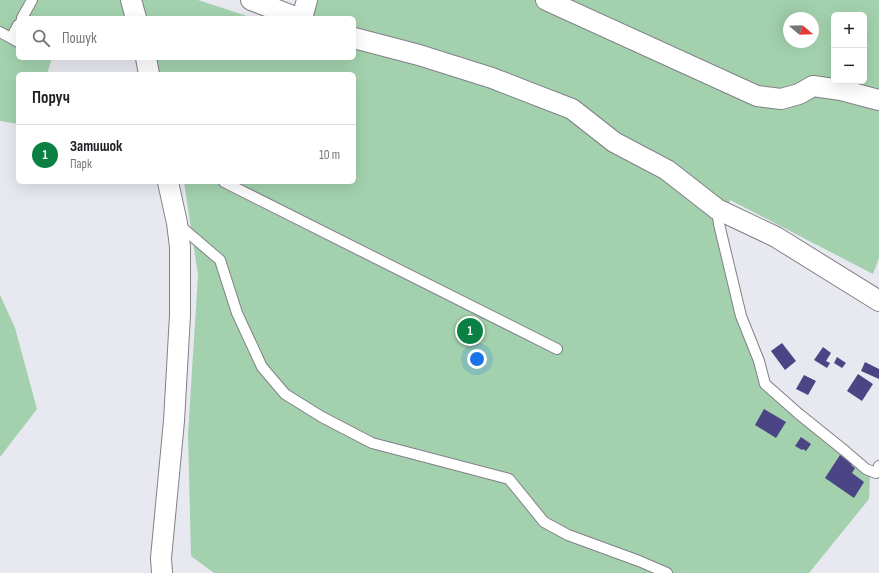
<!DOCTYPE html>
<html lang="uk">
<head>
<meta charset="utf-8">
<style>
	body { margin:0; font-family:"Sofia Sans Condensed",sans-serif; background:#f2f2f2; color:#202124 }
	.controls { position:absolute; right:12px; top:12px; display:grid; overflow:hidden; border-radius:6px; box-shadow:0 4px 16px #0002 }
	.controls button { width:36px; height:36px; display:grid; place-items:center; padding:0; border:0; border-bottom:1px solid #e0e0e0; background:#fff; color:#202124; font:20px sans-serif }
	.compass { position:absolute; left:783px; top:12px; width:36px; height:36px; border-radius:50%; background:#fff; box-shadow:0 4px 16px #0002; rotate:109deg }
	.you { position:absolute; left:477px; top:359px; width:14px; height:14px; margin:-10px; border:3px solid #fff; border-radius:50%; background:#1a73e8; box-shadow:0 0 0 6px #1a73e833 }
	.badge { display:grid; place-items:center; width:26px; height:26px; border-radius:50%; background:#0b8043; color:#fff; font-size:13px; font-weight:700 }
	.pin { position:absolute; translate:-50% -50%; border:2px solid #fff; box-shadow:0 1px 4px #0006 }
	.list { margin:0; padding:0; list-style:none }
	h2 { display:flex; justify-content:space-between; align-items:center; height:52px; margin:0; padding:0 16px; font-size:17px }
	h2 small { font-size:13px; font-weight:400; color:#757577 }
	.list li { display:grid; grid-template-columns:26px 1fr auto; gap:12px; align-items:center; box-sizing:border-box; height:60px; padding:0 16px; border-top:1px solid #e0e0e0 }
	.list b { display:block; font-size:15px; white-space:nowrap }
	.list p { margin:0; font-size:13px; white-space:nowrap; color:#757577 }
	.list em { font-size:13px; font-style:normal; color:#757577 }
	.icon { flex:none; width:22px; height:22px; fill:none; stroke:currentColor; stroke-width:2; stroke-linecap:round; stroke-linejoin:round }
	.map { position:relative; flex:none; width:879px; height:573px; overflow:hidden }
	.search { position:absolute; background:#fff; box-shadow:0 4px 16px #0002; left:16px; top:16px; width:340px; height:44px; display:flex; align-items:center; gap:10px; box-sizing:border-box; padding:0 14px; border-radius:6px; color:#757577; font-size:15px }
	.panel { position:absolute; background:#fff; box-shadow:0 4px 16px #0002; left:16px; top:72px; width:340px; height:112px; border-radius:6px }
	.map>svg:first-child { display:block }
	.green { fill:#a3d1ad; fill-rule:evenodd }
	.building { fill:#4b4485 }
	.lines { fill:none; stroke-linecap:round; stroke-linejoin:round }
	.service-casing { stroke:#808087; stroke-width:12 }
	.minor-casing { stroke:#808087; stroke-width:22 }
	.service { stroke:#fff; stroke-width:10 }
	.minor { stroke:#fff; stroke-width:20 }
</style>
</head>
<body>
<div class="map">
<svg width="879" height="573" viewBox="0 0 879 573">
	<rect width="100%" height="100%" fill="#e8e8f0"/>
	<path class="green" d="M0,0H198L253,18H18V58H52L47,74H18V124L0,121Z
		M310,0H879V258L873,274L730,200L720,244L761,386L870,477L869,499L809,573H214L191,556L188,434L198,275L184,182H354V74H157L141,58H354V18H306ZM834,15H864V81H834ZM789,18H813V42H789Z
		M0,295L15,328L37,409L0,457Z"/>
	<path class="building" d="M782,343L796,361L785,370L771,351Z
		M823,347L831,353L826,361L830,363L827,368L814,360Z
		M837,357L846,363L842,368L834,363Z
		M865,362L879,369V379L861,371Z
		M858,374L873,384L862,401L847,391Z
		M804,375L816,381L808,395L796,389Z
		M764,409L786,422L776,438L755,425Z
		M801,437L811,444L806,451L803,449L802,450L795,446Z
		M840,455L852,464L851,465L855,468L852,473L864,482L854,498L825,478Z"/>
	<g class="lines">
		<g class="service-casing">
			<path id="service" d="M22,18L32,0
				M0,32L18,42
				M11,38L18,25
				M224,182L557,349
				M717,209L719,224L741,316L759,361L765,384L799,414L845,451L866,469L876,473L879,466
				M179,225L220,260L237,313L262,367L285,394L322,417L372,443L509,479L544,522L568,535L639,561L667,573"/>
		</g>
		<g class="minor-casing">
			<path id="minor" d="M131,0L136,18
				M251,0L298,18
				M546,0L757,96L781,99L799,94L813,86L841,90L879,100
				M302,18L307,0
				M354,38L419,55L492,78L572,109L614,142L667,170L717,209L776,237L879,301
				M146,58L149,74
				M162,573L161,558L174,421L180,315V247L177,223L168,182"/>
		</g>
		<use href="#service" class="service"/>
		<use href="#minor" class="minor"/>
	</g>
</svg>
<div class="controls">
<button>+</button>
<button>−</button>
</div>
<svg class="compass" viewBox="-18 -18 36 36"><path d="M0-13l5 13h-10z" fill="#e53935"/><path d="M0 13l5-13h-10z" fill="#757577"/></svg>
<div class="you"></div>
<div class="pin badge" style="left:470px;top:331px">1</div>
<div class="search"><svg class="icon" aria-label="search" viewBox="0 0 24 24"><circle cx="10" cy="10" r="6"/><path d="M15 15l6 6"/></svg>Пошук</div>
<section class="panel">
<h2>Поруч<small></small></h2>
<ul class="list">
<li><span class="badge">1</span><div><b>Затишок</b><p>Парк</p></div><em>10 m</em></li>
</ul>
</section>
</div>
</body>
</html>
